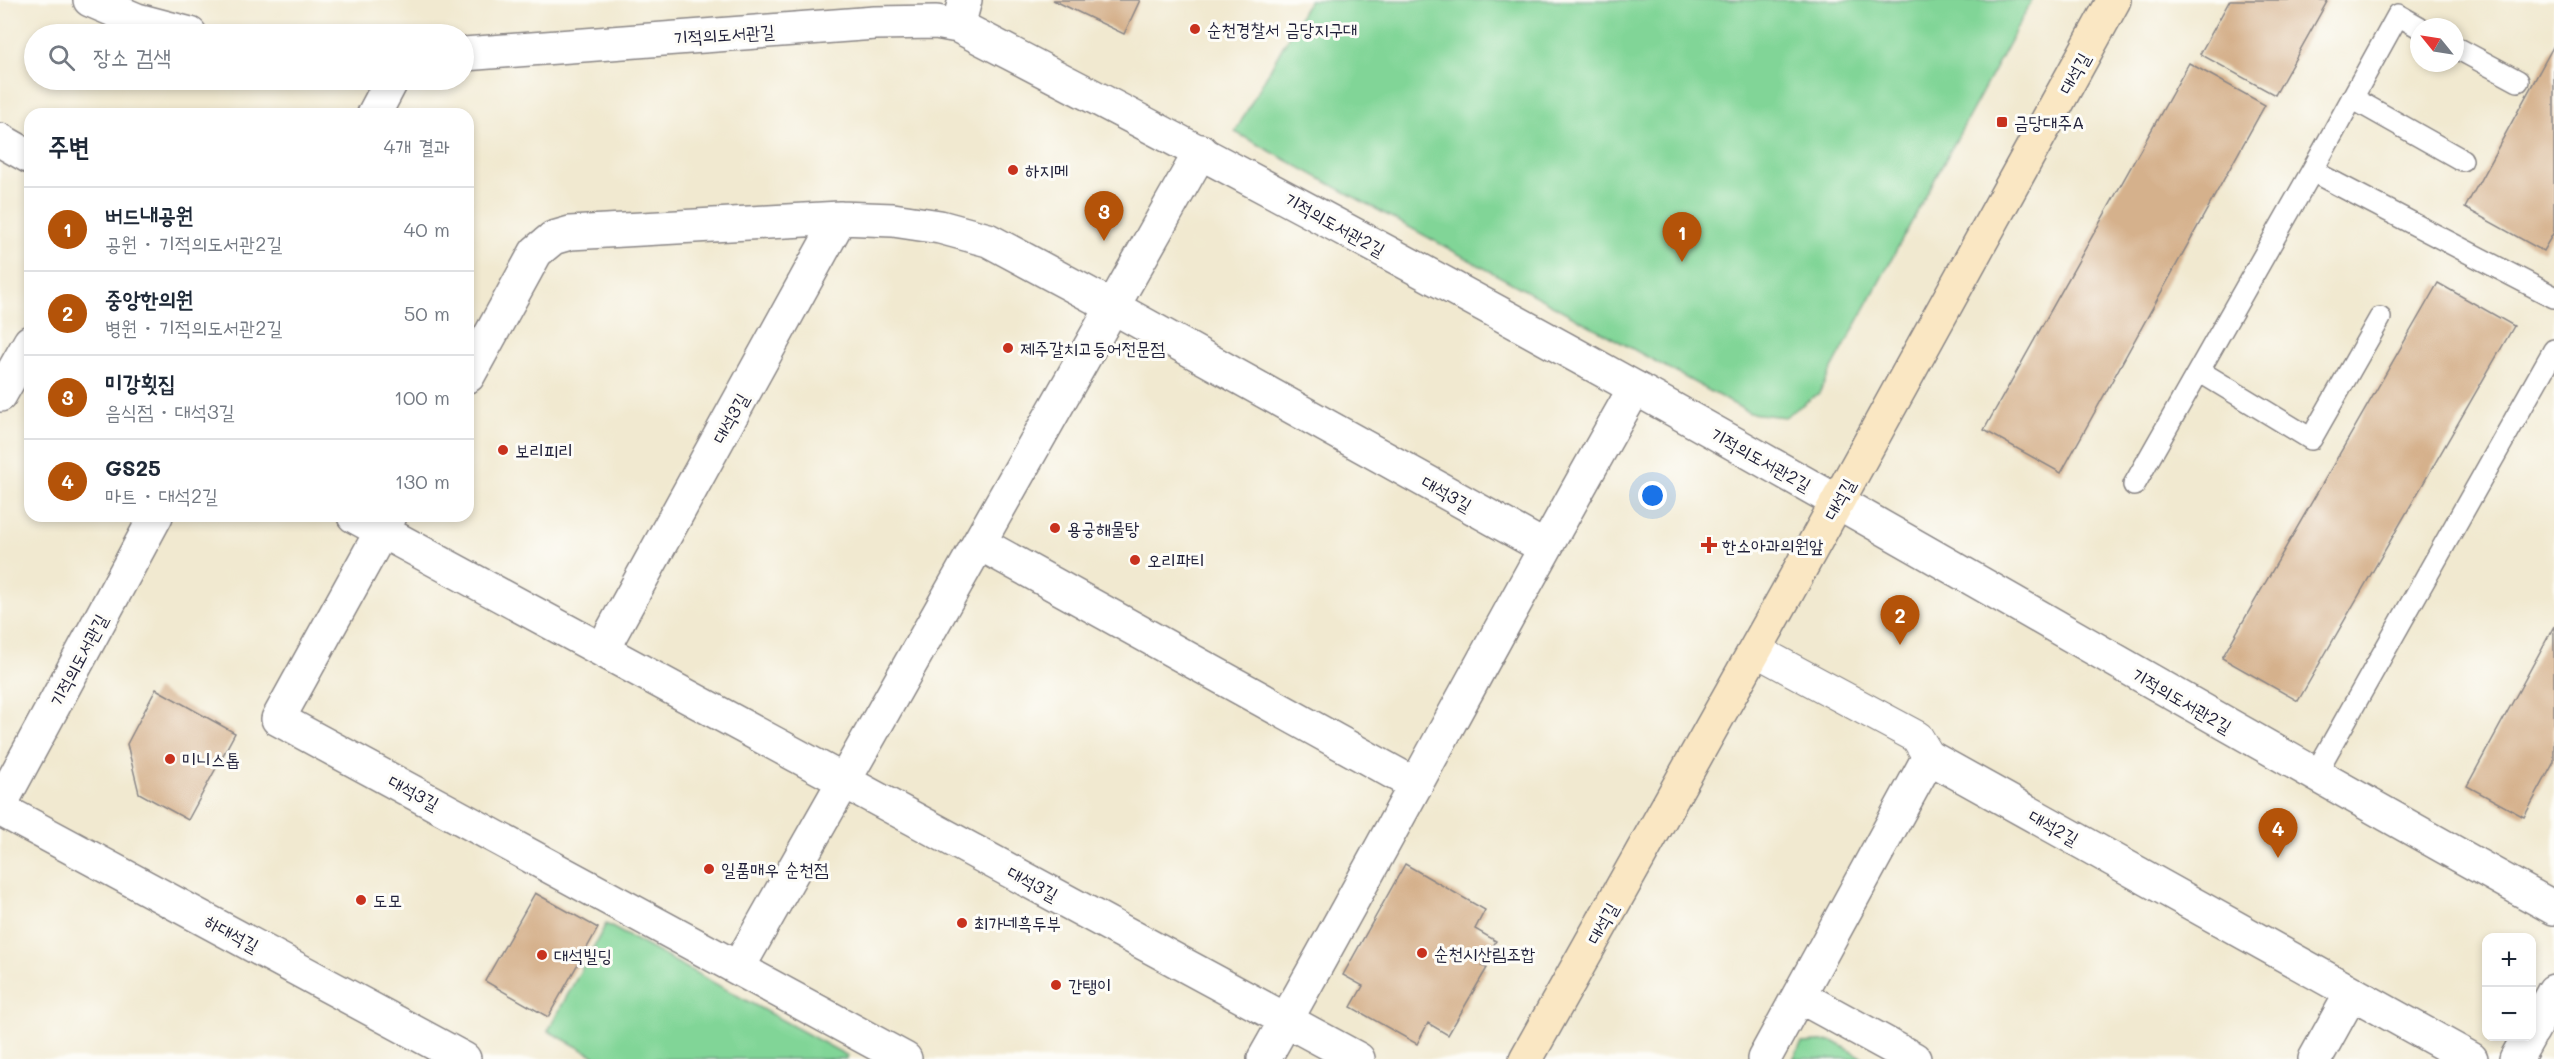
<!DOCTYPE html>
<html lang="ko">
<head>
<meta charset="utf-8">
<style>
	body { margin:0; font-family:Mali,"Poor Story",sans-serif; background:#f2f2f3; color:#1f2937 }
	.controls { position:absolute; right:18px; bottom:18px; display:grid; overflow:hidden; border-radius:12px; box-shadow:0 3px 9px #0003 }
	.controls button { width:54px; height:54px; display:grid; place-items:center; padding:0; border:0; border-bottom:2px solid #e0e1e3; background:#fff; color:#1f2937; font:30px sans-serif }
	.compass { position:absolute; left:2410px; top:18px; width:54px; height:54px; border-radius:50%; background:#fff; box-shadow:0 3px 9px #0003; rotate:300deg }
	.you { position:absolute; left:1653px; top:496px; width:21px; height:21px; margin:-15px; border:4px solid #fff; border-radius:50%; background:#1a73e8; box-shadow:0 0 0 9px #1a73e833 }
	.badge { display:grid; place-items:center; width:39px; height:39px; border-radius:50%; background:#b45309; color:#fff; font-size:20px; font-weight:700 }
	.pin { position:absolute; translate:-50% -50px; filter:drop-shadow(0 2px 3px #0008) }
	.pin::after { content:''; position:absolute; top:32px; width:21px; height:18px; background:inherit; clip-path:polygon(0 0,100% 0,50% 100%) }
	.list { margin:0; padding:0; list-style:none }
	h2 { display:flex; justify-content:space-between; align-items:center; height:78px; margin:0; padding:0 24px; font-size:26px }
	h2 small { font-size:20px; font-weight:400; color:#747a83 }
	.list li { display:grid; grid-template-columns:39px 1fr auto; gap:18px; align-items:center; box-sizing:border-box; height:84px; padding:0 24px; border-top:2px solid #e0e1e3 }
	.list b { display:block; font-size:22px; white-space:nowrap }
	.list p { margin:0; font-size:20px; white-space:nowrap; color:#747a83 }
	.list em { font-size:20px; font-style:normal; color:#747a83 }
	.icon { flex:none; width:33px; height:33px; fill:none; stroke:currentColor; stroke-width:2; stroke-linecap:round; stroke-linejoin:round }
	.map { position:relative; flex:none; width:2554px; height:1059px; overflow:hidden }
	.search { position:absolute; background:#fff; box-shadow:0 3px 9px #0003; left:24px; top:24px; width:450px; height:66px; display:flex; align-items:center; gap:15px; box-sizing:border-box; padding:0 21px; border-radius:33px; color:#747a83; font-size:22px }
	.panel { position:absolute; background:#fff; box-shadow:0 3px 9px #0003; left:24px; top:108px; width:450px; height:414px; border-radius:18px }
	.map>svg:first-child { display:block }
	.green { fill:#81d597; stroke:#527c69; stroke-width:1.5 }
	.building { fill:#d5b18c }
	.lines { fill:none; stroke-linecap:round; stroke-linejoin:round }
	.service-casing { stroke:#8a8686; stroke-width:24 }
	.pedestrian-casing { stroke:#8a8686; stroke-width:34 }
	.minor-casing { stroke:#8a8686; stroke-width:36 }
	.tertiary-casing { stroke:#8a8686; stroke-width:36 }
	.secondary-casing { stroke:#8a8686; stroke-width:36 }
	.service { stroke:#fff; stroke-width:21 }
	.pedestrian { stroke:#fff; stroke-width:32 }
	.minor { stroke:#fff; stroke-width:33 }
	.tertiary { stroke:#fff; stroke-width:33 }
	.secondary { stroke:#fae7c3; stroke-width:33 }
	.poi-dot { fill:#c8321e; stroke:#fdfcf7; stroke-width:2 }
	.labels { text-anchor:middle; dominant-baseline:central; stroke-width:6; stroke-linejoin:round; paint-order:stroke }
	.poi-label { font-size:18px; fill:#22223b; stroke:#fdfcf7; text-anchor:start }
	.street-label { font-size:18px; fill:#22223b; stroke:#fdfcf7 }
</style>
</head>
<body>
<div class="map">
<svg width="2554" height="1059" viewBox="0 0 2554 1059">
	<rect width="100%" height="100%" fill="#fdfcf7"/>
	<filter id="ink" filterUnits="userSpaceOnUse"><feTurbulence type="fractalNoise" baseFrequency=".0167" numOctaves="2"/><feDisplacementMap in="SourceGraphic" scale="12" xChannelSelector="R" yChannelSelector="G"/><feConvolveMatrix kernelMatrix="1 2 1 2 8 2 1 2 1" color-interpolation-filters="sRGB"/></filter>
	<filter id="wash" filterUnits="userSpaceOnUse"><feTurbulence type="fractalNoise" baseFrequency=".008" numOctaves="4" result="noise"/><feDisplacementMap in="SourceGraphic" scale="24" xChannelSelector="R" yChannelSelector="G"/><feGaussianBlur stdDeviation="1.35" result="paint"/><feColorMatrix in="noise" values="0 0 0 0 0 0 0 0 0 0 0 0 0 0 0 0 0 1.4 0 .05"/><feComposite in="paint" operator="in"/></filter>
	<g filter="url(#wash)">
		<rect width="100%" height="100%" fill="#f1e9d0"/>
		<path class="green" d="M1309,0H2032L1819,393L1785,417L1750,413L1235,132Z
			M606,924L848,1056L846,1059H600L548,1031Z
			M1833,1041L1865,1059H1793L1802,1043Z"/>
		<g id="blocks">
			<path class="building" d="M1053,0H1140L1124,34Z
				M2230,0H2328L2275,95L2200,54Z
				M2554,45V232L2543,251L2465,208Z
				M2189,63L2265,105L2061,473L1984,430Z
				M2438,283L2514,326L2298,701L2222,658Z
				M2554,626V762L2524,817L2467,786Z
				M156,689L235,733L188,820L139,793L127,744Z
				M1405,864L1485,910L1475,929L1496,941L1482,966L1487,968L1448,1035L1428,1023L1417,1044L1351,1007L1363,986L1343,975Z
				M535,893L598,928L548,1017L485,981Z"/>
		</g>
	</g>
	<g filter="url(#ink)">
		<use href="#blocks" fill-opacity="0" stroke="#8a8686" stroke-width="1.5"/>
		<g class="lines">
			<g class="service-casing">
				<path id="service" d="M2419,27L2398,15L2312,171L2554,297
					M2455,47L2518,81
					M2352,98L2462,160
					M2199,371L2311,439L2380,318
					M2134,485L2312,171
					M2314,776L2554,350"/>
			</g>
			<g class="pedestrian-casing">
				<path id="pedestrian" d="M1755,650L1917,737L1929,757"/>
			</g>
			<g class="minor-casing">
				<path id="minor" d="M0,140L30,157
					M468,376L536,252L553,238L570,233L840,218L893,220L940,227L988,240L1113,307L1544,547
					M0,395L30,342
					M354,516L1358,1059
					M390,516L278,719L905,1059
					M979,543L1416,785
					M602,650L840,218
					M738,968L1201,151
					M1799,996L1914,1059
					M2532,1031L2554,991
					M1264,1059C1390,837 1508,610 1635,388
					M1764,1059L1929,757L2471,1059
					M2315,1059L2351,994
					M2516,1059L2529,1036"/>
			</g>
			<g class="tertiary-casing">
				<path id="tertiary" d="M90,0L137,20L190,34
					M958,26C1186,144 1412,264 1637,389C1944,560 2246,738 2554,908
					M464,54L875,23L936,22L958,26L965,0
					M374,114L392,80
					M0,805L156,516
					M0,809L464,1059"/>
			</g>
			<g class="secondary-casing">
				<path id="secondary" d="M1526,1059L1787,593L2114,0"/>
			</g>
			<use href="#service" class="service"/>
			<use href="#pedestrian" class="pedestrian"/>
			<use href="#minor" class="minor"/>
			<use href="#tertiary" class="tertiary"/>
			<use href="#secondary" class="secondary"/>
		</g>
	</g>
	<g class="poi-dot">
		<circle cx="1195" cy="29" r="6"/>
		<rect x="1996" y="116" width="12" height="12" rx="3"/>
		<circle cx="1013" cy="170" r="6"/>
		<circle cx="1008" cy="348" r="6"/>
		<circle cx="503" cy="450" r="6"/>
		<circle cx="1055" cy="528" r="6"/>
		<path d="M1706 536h6v6h6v6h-6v6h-6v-6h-6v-6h6z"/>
		<circle cx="1135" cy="560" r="6"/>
		<circle cx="170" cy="759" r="6"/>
		<circle cx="709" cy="869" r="6"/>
		<circle cx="361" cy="900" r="6"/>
		<circle cx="962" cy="923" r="6"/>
		<circle cx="1422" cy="953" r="6"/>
		<circle cx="542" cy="955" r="6"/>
		<circle cx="1056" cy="985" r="6"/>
	</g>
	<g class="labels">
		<g class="poi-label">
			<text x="1207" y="29">순천경찰서 금당지구대</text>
			<text x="2014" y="122">금당대주A</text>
			<text x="1025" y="170">하지메</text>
			<text x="1020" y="348">제주갈치고등어전문점</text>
			<text x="515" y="450">보리피리</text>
			<text x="1067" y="528">용궁해물탕</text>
			<text x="1722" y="545">한소아과의원앞</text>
			<text x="1147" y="560">오리파티</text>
			<text x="182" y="759">미니스톱</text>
			<text x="721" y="869">일품매우 순천점</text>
			<text x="373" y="900">도모</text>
			<text x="974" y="923">최가네흑두부</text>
			<text x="1434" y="953">순천시산림조합</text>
			<text x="554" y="955">대석빌딩</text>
			<text x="1068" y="985">간탱이</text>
		</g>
		<g class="street-label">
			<text transform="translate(724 34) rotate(-4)">기적의도서관길</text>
			<text transform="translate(2074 73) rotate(-61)">대석길</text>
			<text transform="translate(1335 224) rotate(29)">기적의도서관2길</text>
			<text transform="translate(730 418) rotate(-61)">대석3길</text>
			<text transform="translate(1761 459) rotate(29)">기적의도서관2길</text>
			<text transform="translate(1447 493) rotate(29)">대석3길</text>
			<text transform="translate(1839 499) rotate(-61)">대석길</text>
			<text transform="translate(78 660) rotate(-62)">기적의도서관길</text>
			<text transform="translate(2182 700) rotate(30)">기적의도서관2길</text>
			<text transform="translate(414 792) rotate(28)">대석3길</text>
			<text transform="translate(2054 827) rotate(29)">대석2길</text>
			<text transform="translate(1033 883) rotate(28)">대석3길</text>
			<text transform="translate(1602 923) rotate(-61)">대석길</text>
			<text transform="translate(232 933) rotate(28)">하대석길</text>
		</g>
	</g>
</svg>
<div class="controls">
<button>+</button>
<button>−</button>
</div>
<svg class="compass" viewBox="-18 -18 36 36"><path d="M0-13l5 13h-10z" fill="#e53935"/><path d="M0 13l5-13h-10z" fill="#747a83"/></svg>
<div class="you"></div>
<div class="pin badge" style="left:1682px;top:262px">1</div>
<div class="pin badge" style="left:1900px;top:645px">2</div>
<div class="pin badge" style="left:1104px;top:241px">3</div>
<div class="pin badge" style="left:2278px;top:858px">4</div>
<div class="search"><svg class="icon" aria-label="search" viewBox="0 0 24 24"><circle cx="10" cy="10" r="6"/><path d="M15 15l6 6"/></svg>장소 검색</div>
<section class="panel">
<h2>주변<small>4개 결과</small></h2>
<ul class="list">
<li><span class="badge">1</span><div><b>버드내공원</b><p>공원 · 기적의도서관2길</p></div><em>40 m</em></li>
<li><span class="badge">2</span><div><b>중앙한의원</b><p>병원 · 기적의도서관2길</p></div><em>50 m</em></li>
<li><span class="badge">3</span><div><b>미강횟집</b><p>음식점 · 대석3길</p></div><em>100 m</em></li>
<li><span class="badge">4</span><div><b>GS25</b><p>마트 · 대석2길</p></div><em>130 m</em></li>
</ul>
</section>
</div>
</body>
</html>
